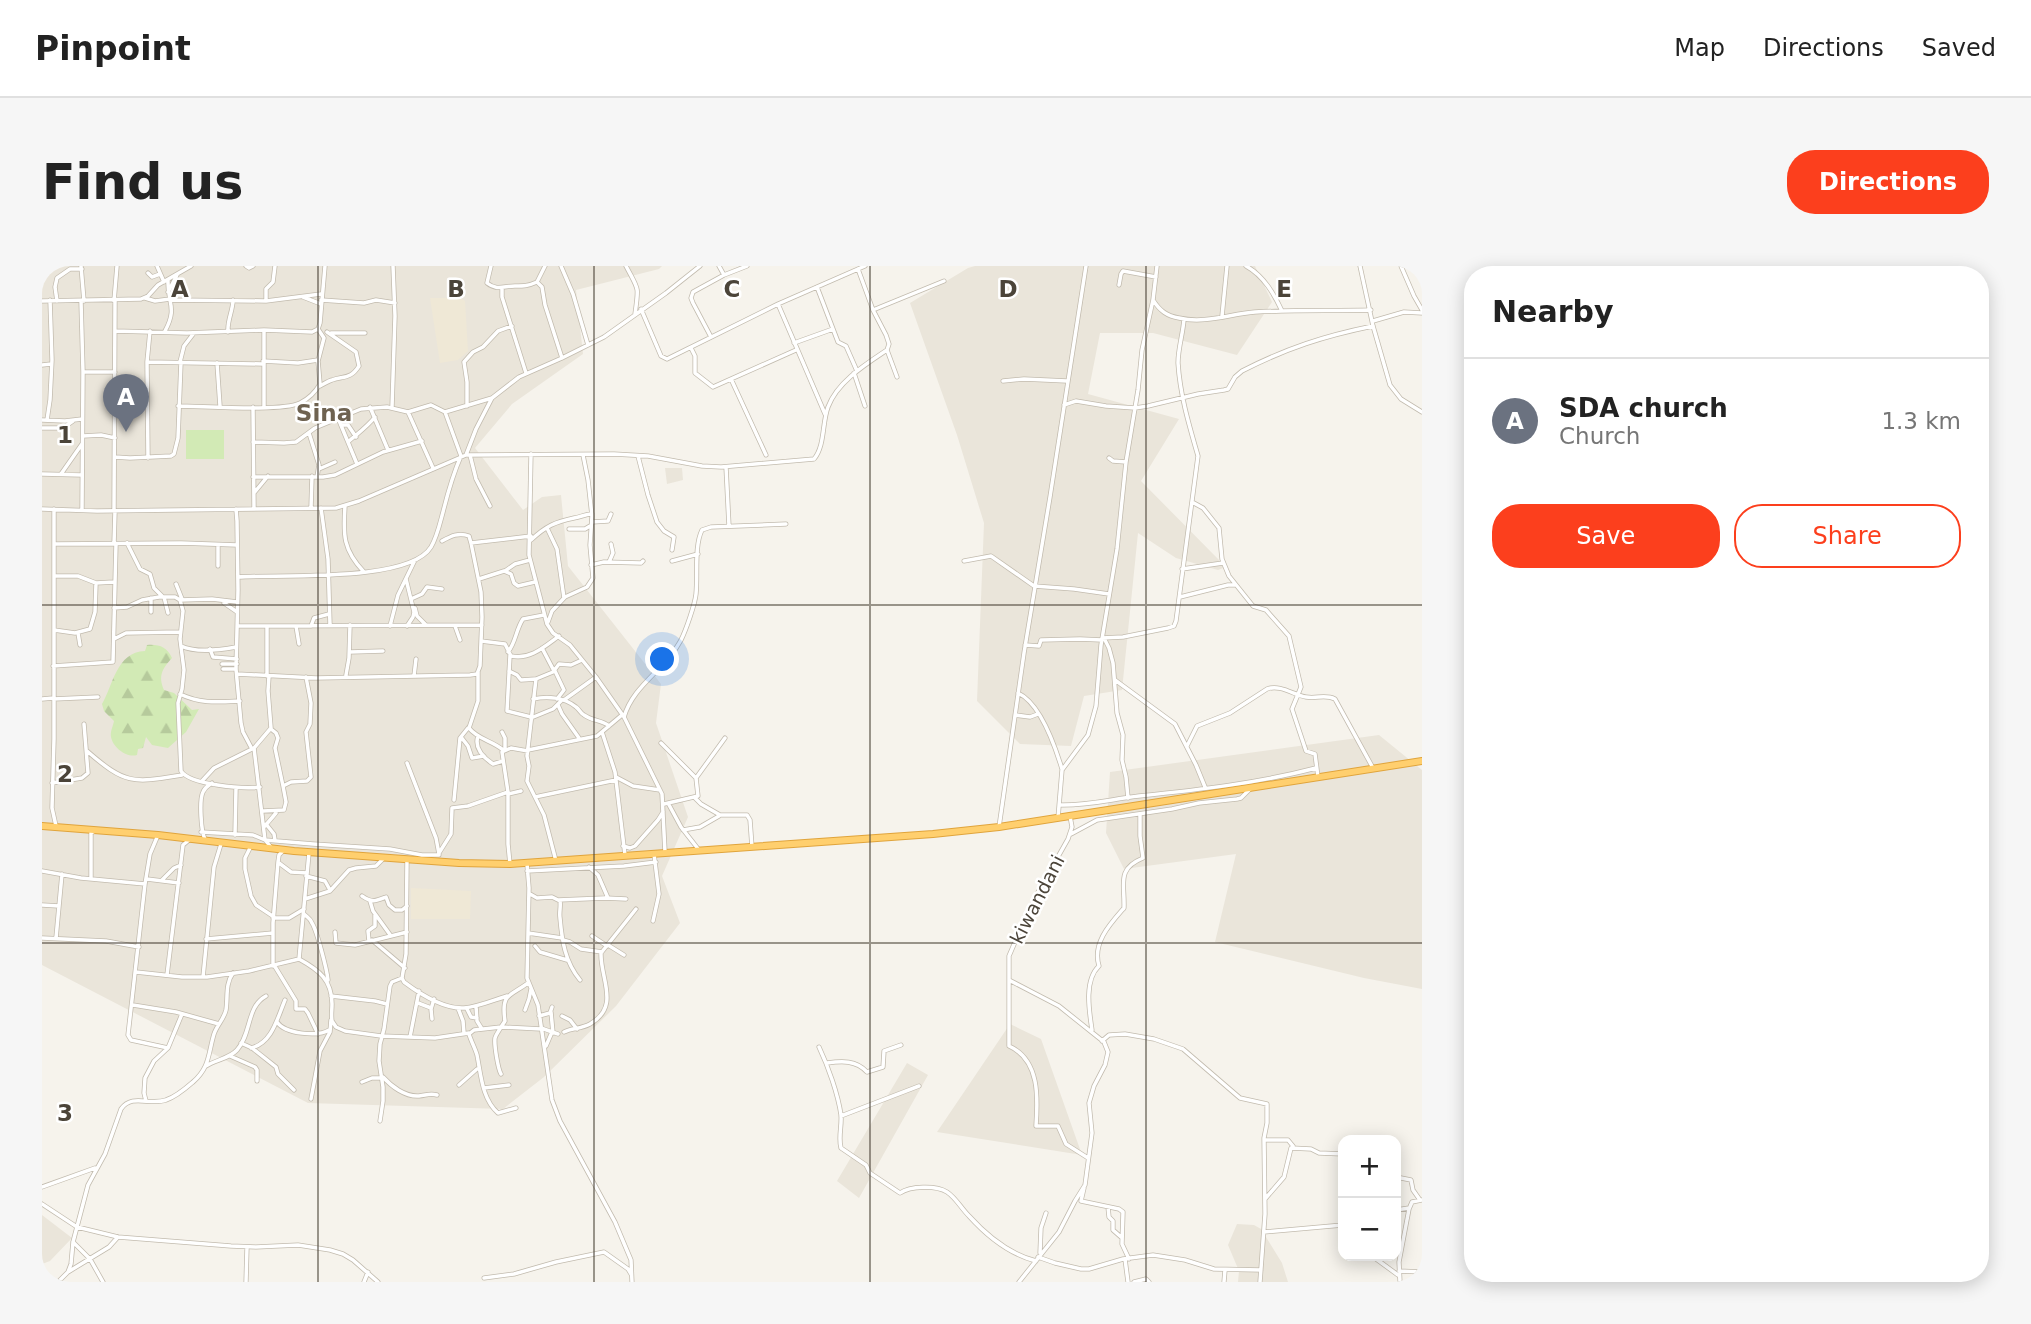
<!DOCTYPE html>
<html lang="en">
<head>
<meta charset="utf-8">
<style>
	body { margin:0; font-family:"DejaVu Sans",sans-serif; background:#f6f6f6; color:#222 }
	.controls { position:absolute; right:21px; bottom:21px; display:grid; overflow:hidden; border-radius:14px; box-shadow:0 4px 18px #0003 }
	.controls button { width:63px; height:63px; display:grid; place-items:center; padding:0; border:0; border-bottom:2px solid #e0e0e0; background:#fff; color:#222; font:35px sans-serif }
	.you { position:absolute; left:621px; top:394px; width:24px; height:24px; margin:-18px; border:5px solid #fff; border-radius:50%; background:#1a73e8; box-shadow:0 0 0 10px #1a73e833 }
	.badge { display:grid; place-items:center; width:46px; height:46px; border-radius:50%; background:#fc3f1d; color:#fff; font-size:23px; font-weight:700 }
	.pin { position:absolute; translate:-50% -58px; filter:drop-shadow(0 2px 4px #0008) }
	.pin::after { content:''; position:absolute; top:37px; width:24px; height:21px; background:inherit; clip-path:polygon(0 0,100% 0,50% 100%) }
	.list { margin:0; padding:0; list-style:none }
	h2 { display:flex; justify-content:space-between; align-items:center; height:91px; margin:0; padding:0 28px; font-size:30px }
	h2 small { font-size:23px; font-weight:400; color:#767676 }
	.list li { display:grid; grid-template-columns:46px 1fr auto; gap:21px; align-items:center; box-sizing:border-box; height:126px; padding:0 28px; border-top:2px solid #e0e0e0 }
	.list b { display:block; font-size:26px; white-space:nowrap }
	.list p { margin:0; font-size:23px; white-space:nowrap; color:#767676 }
	.list em { font-size:23px; font-style:normal; color:#767676 }
	.actions { display:flex; gap:14px; padding:21px 28px }
	.actions a { flex:1; padding:16px 0; border:2px solid #fc3f1d; border-radius:28px; text-align:center; font-size:24px; color:#fc3f1d }
	.actions .main { background:#fc3f1d; color:#fff }
	.map { position:relative; flex:none; width:1380px; height:1016px; overflow:hidden; border-radius:28px }
	header { display:flex; align-items:center; gap:42px; box-sizing:border-box; height:98px; padding:0 35px; background:#fff; border-bottom:2px solid #e0e0e0 }
	header strong { font-size:33px }
	nav { display:flex; gap:38px; margin-inline-start:auto; font-size:24px }
	.intro { display:flex; align-items:center; justify-content:space-between; box-sizing:border-box; height:168px; padding:0 42px }
	h1 { margin:0; font-size:49px }
	.button { padding:18px 32px; border-radius:28px; background:#fc3f1d; color:#fff; font-size:24px; font-weight:700 }
	main { display:flex; gap:42px; padding:0 42px }
	aside { flex:1; background:#fff; border-radius:28px; box-shadow:0 4px 18px #0003 }
	.map>svg:first-child { display:block }
	.residential { fill:#eae5da }
	.education { fill:#efe8d6 }
	.forest { fill:url(#forest-firs) }
	.garden { fill:#d2eab5 }
	.lines { fill:none; stroke-linecap:round; stroke-linejoin:round }
	.minor-casing { stroke:#c2bbae; stroke-width:5 }
	.highway-casing { stroke:#e0a43c; stroke-width:8 }
	.minor { stroke:#fff; stroke-width:3.5 }
	.highway { stroke:#ffcf6e; stroke-width:6 }
	.grid { fill:none; stroke:#4b4439; stroke-width:2; stroke-opacity:0.55 }
	.labels { text-anchor:middle; dominant-baseline:central; stroke-width:5; stroke-linejoin:round; paint-order:stroke }
	.street-label { font-size:19px; fill:#4b4439; stroke:#fff }
	.quarter-label { font-size:23px; font-weight:bold; fill:#6e6250; stroke:#fff }
	.grid-label { font-size:23px; text-anchor:middle; font-weight:bold; fill:#4b4439; stroke:#fff; stroke-width:5; stroke-linejoin:round; paint-order:stroke }
</style>
</head>
<body>
<header>
<strong>Pinpoint</strong>
<nav><a>Map</a><a>Directions</a><a>Saved</a></nav>
</header>
<div class="intro"><h1>Find us</h1><a class="button">Directions</a></div>
<main>
<div class="map">
<svg width="1380" height="1016" viewBox="0 0 1380 1016">
	<defs>
		<pattern id="forest-firs" width="22" height="20" patternUnits="userSpaceOnUse" patternTransform="scale(1.75)"><rect width="22" height="20" fill="#d2eab5"/><path d="M5 1l3.5 6h-7zM16 11l3.5 6h-7z" fill="#b6ca9c"/></pattern>
	</defs>
	<rect width="100%" height="100%" fill="#f6f3ec"/>
	<path class="residential" d="M0,0H620L617,3L534,24L541,88L470,138L433,182L481,244L500,231L519,229L526,300L619,418L614,457L646,551L620,610L638,657L574,740L502,811L461,843L266,837L0,699Z
		M933,0H1213L1230,36L1195,89L1111,67H1058L1046,128L1137,153L1099,215L1178,295L1181,302L1176,304L1134,292L1096,267L1080,424L1042,430L1029,480L978,478L935,435L942,257L915,169L868,37L926,2Z
		M623,202H640L641,214L625,218Z
		M1337,469L1380,504V723L1322,712L1173,676L1194,588L1082,603L1064,567L1068,506Z
		M968,758L999,773L1040,889L895,866Z
		M865,797L886,809L817,932L795,915Z
		M0,949L30,972L8,995L0,998Z
		M1195,958L1212,959L1219,963L1240,997L1246,1016H1196L1197,1005L1186,979Z"/>
	<path class="education" d="M388,32H418L423,35L426,85L416,94L398,97Z
		M369,622L429,625L428,653H369Z"/>
	<path class="forest" d="M105,379C117,378 125,381 130,392C120,403 116,410 122,424L132,427L150,444L157,443L144,466L126,482L110,479L104,471L101,482L96,483L95,489C85,492 71,482 69,471C68,466 71,460 72,455L62,445L60,438C71,420 74,386 103,385Z"/>
	<path class="garden" d="M144,164H182V193H144Z"/>
	<g class="lines">
		<g class="minor-casing">
			<path id="minor" d="M39,0L42,35
				M115,0L122,16
				M204,0L207,2L211,0
				M449,0L445,17C455,25 462,20 473,20C482,20 486,20 495,16L503,0
				M519,0L531,28L546,79
				M584,0C597,25 597,19 593,48
				M677,0L682,9
				M1204,0C1222,10 1232,28 1240,45
				M1318,0L1331,60L1348,119L1359,133L1380,146
				M1359,0L1372,30L1380,44
				M816,3L831,44L844,69L847,78L845,84L855,111
				M106,7L110,11L118,8
				M495,16L500,21L503,39L520,92
				M1077,19L1079,8L1081,5L1114,11
				M775,21L796,76L804,80L815,105
				M460,23V31L484,107
				M126,26L135,9
				M261,31L279,38
				M103,32L113,35L128,33
				M129,34L224,35L279,28
				M279,34L322,37L334,34L353,37
				M1111,34C1118,45 1125,50 1137,52C1163,58 1188,48 1213,46C1252,44 1290,45 1329,44
				M0,35L99,33L106,30L116,19L149,0
				M15,35L13,21L15,12L28,3H40
				M39,35L41,106L40,243
				M72,35L75,0
				M224,35V23L231,16L233,0
				M736,38L783,148
				M599,43L619,90L625,93L736,38L823,0
				M831,44L902,15
				M1180,50L1185,0
				M1331,55L1362,46L1380,47
				M73,65L145,67L222,64L270,66L276,63L278,57L283,0
				M123,65C136,41 125,37 126,14
				M186,66C185,54 191,45 191,34
				M289,67H323
				M669,71L651,37L649,32L651,26L682,9L705,0
				M752,77L791,63
				M649,82L653,90V107L671,121L754,84
				M221,95L256,97L276,94
				M105,96L221,98
				M138,96L142,80L152,67
				M175,97L178,140
				M0,99L9,98
				M41,106H73
				M812,107L823,140
				M689,113L724,189
				M961,115L982,113L1025,115
				M278,120C282,118 286,115 290,114C302,110 309,113 317,100L314,86L285,66
				M1022,139L1034,135L1064,140L1093,142L1106,140L1156,128L1182,124L1186,123L1193,111L1200,105C1245,82 1282,70 1331,60
				M136,140C161,140 239,146 258,137C266,133 274,125 278,118L276,95L282,72L276,63
				M425,140V116L422,96L431,86L441,81L456,65L470,60
				M211,141L212,243
				M222,141V64
				M328,141L346,184
				M350,141L353,50L351,0
				M366,146L391,202
				M403,146L450,132
				M296,152L315,198
				M0,154L23,155L40,153
				M5,154L8,134L10,94L8,34
				M299,159H306L314,171
				M0,162H21L31,155
				M267,167L277,199L275,211
				M41,170L59,169L73,172
				M306,176C315,168 325,161 333,151
				M489,188L487,289L505,358L511,367L528,379L554,411L582,451L620,528L623,586
				M424,189L434,163L450,132L477,111L520,92L562,71L624,27L658,0
				M428,189L434,213L448,240
				M596,190L606,229L615,256L622,265L632,271L630,284
				M73,191L88,192L129,190L132,188L136,172L139,96
				M106,192L105,96L108,65
				M1067,192L1071,195L1084,196
				M684,201L687,260
				M277,203L293,196
				M0,208L40,209
				M19,208L40,178
				M211,211H281L293,209L341,186L380,175
				M212,227L226,210
				M1150,236L1161,242L1177,262L1180,293L1187,310L1211,340L1224,344L1247,370L1259,421L1250,443L1264,485L1273,488L1276,511
				M303,240C301,269 301,284 322,306
				M269,242L270,210
				M279,242L286,293L288,359
				M0,243L55,245L294,242L317,235L424,189L572,188L606,190L660,200L679,201L772,193C783,180 780,157 786,141C795,116 824,98 845,84
				M12,243V473L10,542L14,560
				M194,243L195,255L196,324L194,403L199,457L201,466L210,483
				M72,244L73,35
				M550,256L566,255L569,248
				M505,262L515,283L522,332
				M527,263H543L548,260
				M489,274C504,260 513,256 532,252C539,251 543,248 550,248
				M85,277L98,303L108,308L112,322L121,331
				M429,277L489,270
				M12,278L139,277L195,279
				M72,278L73,245
				M630,295L656,288
				M922,295L949,290L992,320L1032,323L1067,328
				M567,296L571,287L569,278
				M549,299L562,296L599,297L601,295
				M176,300V279
				M1140,303L1181,297
				M463,305L473,298L488,294
				M12,310H36L54,317L72,316
				M196,311C236,308 367,317 389,281C395,271 398,257 401,246C406,226 411,208 419,190L403,146L389,139L366,146L345,141L319,143L273,162L254,176L242,177L211,176
				M364,313L372,346L371,351L365,360
				M437,313L462,305L469,308L472,317L476,320L493,316
				M134,318L140,333
				M122,331L126,347
				M1138,331L1186,319H1192
				M369,333L380,328L385,321L400,323
				M138,334L170,333L195,336
				M182,337L195,346
				M72,342L85,341L100,334L117,331H133L138,334L141,345L138,373L142,404L140,423L136,437L139,505C148,519 201,523 218,521
				M373,342L375,350L384,359
				M109,346V332
				M506,356L510,345L523,331L545,321L551,312L548,279L550,250L546,214L541,189
				M195,360L440,359
				M254,360L257,378
				M269,360L272,352L287,348
				M348,360L356,329L373,294
				M413,360L418,374
				M12,364L33,367L48,363L53,346L54,317
				M36,367L38,379
				M1060,372L1081,371L1126,362L1132,360L1134,355L1156,190C1147,159 1138,129 1136,97C1136,82 1141,68 1142,53
				M1062,372L1067,382L1071,397L1075,447L1081,469L1080,494L1084,511L1086,532
				M72,373L84,367L138,366
				M439,375L463,378L469,390C488,394 502,381 517,370
				M983,379L997,380L999,374L1038,373L1060,374
				M139,380C154,387 178,384 194,381
				M500,382L512,405
				M168,383L171,391L195,393
				M308,386L341,385
				M466,386C474,376 474,363 481,353L502,349
				M468,389L465,445L489,451
				M180,398H195
				M11,400L71,396L74,278
				M181,403H194
				M467,405L475,409L479,414L494,413
				M513,405L522,424L515,433
				M436,406V435L427,462C435,473 451,475 461,484
				M195,408L274,412L428,409L435,408L438,400L440,351L439,326L429,277L427,270C417,266 409,270 400,275
				M304,409L307,392L308,359
				M225,410V361
				M372,410L374,393
				M1073,414L1133,458L1154,499L1163,521
				M976,427C998,437 1013,480 1020,503
				M138,428C158,438 177,436 198,435
				M0,433L11,432
				M11,433L56,431
				M491,433C505,430 522,431 534,441C538,444 538,447 542,449C550,455 560,454 567,460
				M522,434L554,411
				M516,439L520,448L537,472
				M973,449L988,451L996,448
				M582,451C591,419 624,403 639,374C644,364 653,338 654,328C656,309 652,280 660,264L669,261L744,258
				M489,452L511,443L520,434
				M229,463L234,467L236,472L233,482L241,520
				M460,466L463,472V484
				M560,466L573,506L583,589
				M436,470C432,482 442,492 451,498L461,495
				M419,471L426,480L430,492L442,490
				M619,477L654,512
				M1145,480L1155,460L1188,447L1225,423C1238,418 1252,429 1264,431C1275,433 1283,428 1293,433L1331,502
				M212,482L223,574L228,580
				M486,484L555,470L580,449
				M45,485C84,519 91,517 140,509
				M365,497L394,572L397,588
				M574,511L591,520L618,524
				M160,515L172,502L212,482L229,462L226,425L227,410
				M10,517L40,512L46,507L42,458
				M466,528L479,525
				M493,531L574,514
				M653,532L659,538L678,549H705L708,554L710,581
				M412,534L418,472L426,462
				M626,537L639,561L657,584
				M622,538L656,530L654,512L683,472
				M1017,539C1045,540 1070,533 1097,530C1156,524 1217,517 1274,502
				M221,545L242,544L244,536L241,520L249,516L265,515L269,511L264,466L268,458L269,437L264,411
				M1016,552L1020,504L1046,469L1054,440L1059,379L1075,283L1084,196L1096,124L1100,84L1111,34L1115,0
				M224,558L232,568L233,574
				M223,560L234,547
				M957,561L982,387L1008,231L1044,0
				M641,564L658,561L677,550
				M159,566L211,569L223,574L271,578L348,583L380,589H397
				M1029,568L1055,554L1130,543L1157,537L1195,533L1199,532L1208,523
				M116,569L108,588L103,618L86,769L89,774L126,782
				M193,569L194,522
				M163,573C159,566 157,534 161,526C163,521 166,520 170,517
				M581,580L588,582L593,580L616,554L621,546
				M208,582L203,592V603L209,630L214,639L232,651
				M397,587L409,568L410,542L426,540L466,526
				M365,593L364,688L360,712L362,716C378,728 402,743 422,742C436,741 452,734 465,730
				M514,595L502,549L485,515L487,500L485,490L494,413L511,406L517,398L529,399L540,394
				M237,597L249,606L265,607
				M468,598L466,578V526L460,486L469,482L486,485
				M485,598L487,622L485,712L496,739L510,834L518,855L573,956L589,994L590,1016
				M547,601L556,609L566,632
				M0,605L39,612L103,618
				M485,605L582,600L614,596
				M264,610L283,615L288,624
				M49,613V567L53,565
				M105,613L137,617
				M120,614L132,602L139,599
				M488,628L495,632L510,631L518,635C519,641 517,646 518,652C520,675 523,696 538,714
				M320,630C330,637 334,635 344,631L347,639L353,644H360L365,640
				M263,633L288,625L307,604L314,602L334,600L341,593
				M516,634L563,632L584,633
				M328,635L331,645L349,670
				M0,639L17,640
				M262,648C266,652 268,652 270,657C275,665 285,704 286,714
				M231,652H247L262,643
				M611,655L617,628L612,588
				M293,666L294,677L313,679L365,666
				M486,667L520,672
				M550,670L565,680
				M0,672L64,675L97,681
				M14,672L20,608
				M164,673L231,667
				M330,674L363,702
				M521,674L528,676L539,683L560,686
				M327,675L326,665L333,660V649
				M566,679L582,689
				M493,680L498,686L525,694
				M257,693C277,704 290,714 290,738C290,744 289,749 290,755L294,761L303,765L339,770L393,772L427,767
				M232,699L254,735V743H263L266,747L276,768
				M231,700V657L236,596L237,589L241,585
				M94,706L140,711H165L207,705L257,693L267,587
				M125,709L141,579L147,574
				M161,711L172,601L179,578
				M967,714V780C998,794 996,832 994,860H1016L1024,878L1046,892
				M289,730L333,735L345,738
				M376,737L389,742
				M91,739L134,746L177,758
				M434,740L435,755L440,763
				M416,742L421,755L422,767
				M425,743L429,751L435,752
				M483,744L487,733L489,723
				M509,746L511,767
				M497,750L508,747L510,741
				M520,750L528,754L535,763
				M390,753L389,743L392,733
				M235,756C243,768 276,771 287,764
				M459,761C457,765 454,768 453,772C452,779 456,803 459,808
				M460,761L499,763
				M499,762L516,768
				M1050,764C1047,744 1042,714 1057,700C1050,677 1068,658 1082,642C1083,618 1074,603 1101,592L1098,570V548
				M522,766C530,762 539,763 548,758C579,740 558,713 559,687L594,643
				M368,771L377,725
				M1060,775L1067,769L1083,768L1112,773L1141,783L1198,832L1225,838V857L1222,872L1223,948L1218,1016
				M199,777L210,782L234,801L236,808L252,824
				M504,780L510,766
				M777,781C786,800 796,828 799,849C800,861 796,871 799,882L824,899L828,907L858,927C868,920 894,919 905,926C914,932 919,942 927,950C945,970 967,988 994,995
				M209,782C230,777 235,753 243,734
				M188,790L213,801L215,804V815
				M785,797C800,795 814,794 825,806L841,801L842,785L859,779
				M164,800C174,794 188,792 195,784C210,767 204,741 224,730
				M341,811C349,820 363,831 377,830C385,829 388,827 395,829
				M320,816L330,812H340
				M417,819L435,803
				M442,822L467,819
				M269,833L278,785L288,766L289,754
				M104,835L102,827L103,812L112,795L126,782L140,748
				M474,842L456,847C440,833 439,809 435,789C433,782 429,775 427,768L432,764L459,761L463,755C459,727 467,731 486,717
				M799,850L877,820
				M338,855L341,835V821L337,795L338,778L342,763L348,720L350,716L360,712
				M1222,874H1246L1251,880
				M1354,911L1369,914L1371,924L1378,934
				M0,921L53,902
				M1042,922L1039,935L1077,943L1081,946L1080,978L1087,993
				M1223,933L1242,911L1249,882L1269,883L1277,887L1301,888
				M0,938L35,961L76,971L189,980L214,981L256,979L288,984L301,988L311,994L336,1016
				M1066,941L1067,951L1071,955V964L1079,971
				M1354,944L1367,942
				M1222,966L1301,959
				M31,976L48,993L61,1016
				M998,987L999,962L1004,947
				M1330,990L1356,1009
				M996,991L1013,997L1039,1003H1047L1081,993L1111,989L1143,994L1172,1003L1219,1004
				M1083,993L1086,1016
				M1357,1005L1380,1006
				M26,1006L29,998L31,976L46,919L63,888L79,843C90,827 108,840 124,834C134,831 143,823 151,816C168,801 166,788 172,768C175,759 182,753 184,744C186,731 183,718 191,707
				M442,1012L472,1008L514,996L562,986L586,1003L589,1008
				M16,1016L26,1006L67,981L76,971
				M204,1016L205,981
				M322,1016L326,1006
				M977,1016L1017,966L1033,935L1043,919L1050,867L1047,837L1052,820L1063,799L1066,786L1062,776L1017,740L967,714V690L973,676L995,628L1026,573L1030,561L1028,550
				M1092,1016L1104,1013L1107,1016
				M1182,1016L1183,1004
				M1358,1016L1357,996L1367,943L1370,936L1380,934"/>
		</g>
		<g class="highway-casing">
			<path id="highway" d="M0,560L116,569L252,585L417,597L468,598L891,568L957,561L1380,495"/>
		</g>
		<use href="#minor" class="minor"/>
		<use href="#highway" class="highway"/>
	</g>
	<path class="grid" d="M276,0V1016M552,0V1016M828,0V1016M1104,0V1016M0,339H1380M0,677H1380"/>
	<g class="labels">
		<g class="street-label">
			<text transform="translate(995 633) rotate(-63)">kiwandani</text>
		</g>
		<g class="quarter-label">
			<text x="282" y="147">Sina</text>
		</g>
	</g>
	<g class="grid-label">
		<text x="138" y="31">A</text>
		<text x="414" y="31">B</text>
		<text x="690" y="31">C</text>
		<text x="966" y="31">D</text>
		<text x="1242" y="31">E</text>
		<text x="23" y="177">1</text>
		<text x="23" y="516">2</text>
		<text x="23" y="855">3</text>
	</g>
</svg>
<div class="controls">
<button>+</button>
<button>−</button>
</div>
<div class="you"></div>
<div class="pin badge" style="left:84px;top:166px;background:#6b7280">A</div>
</div>
<aside>
<h2>Nearby<small></small></h2>
<ul class="list">
<li><span class="badge" style="background:#6b7280">A</span><div><b>SDA church</b><p>Church</p></div><em>1.3 km</em></li>
</ul>
<div class="actions"><a class="main">Save</a><a>Share</a></div>
</aside>
</main>
</body>
</html>
